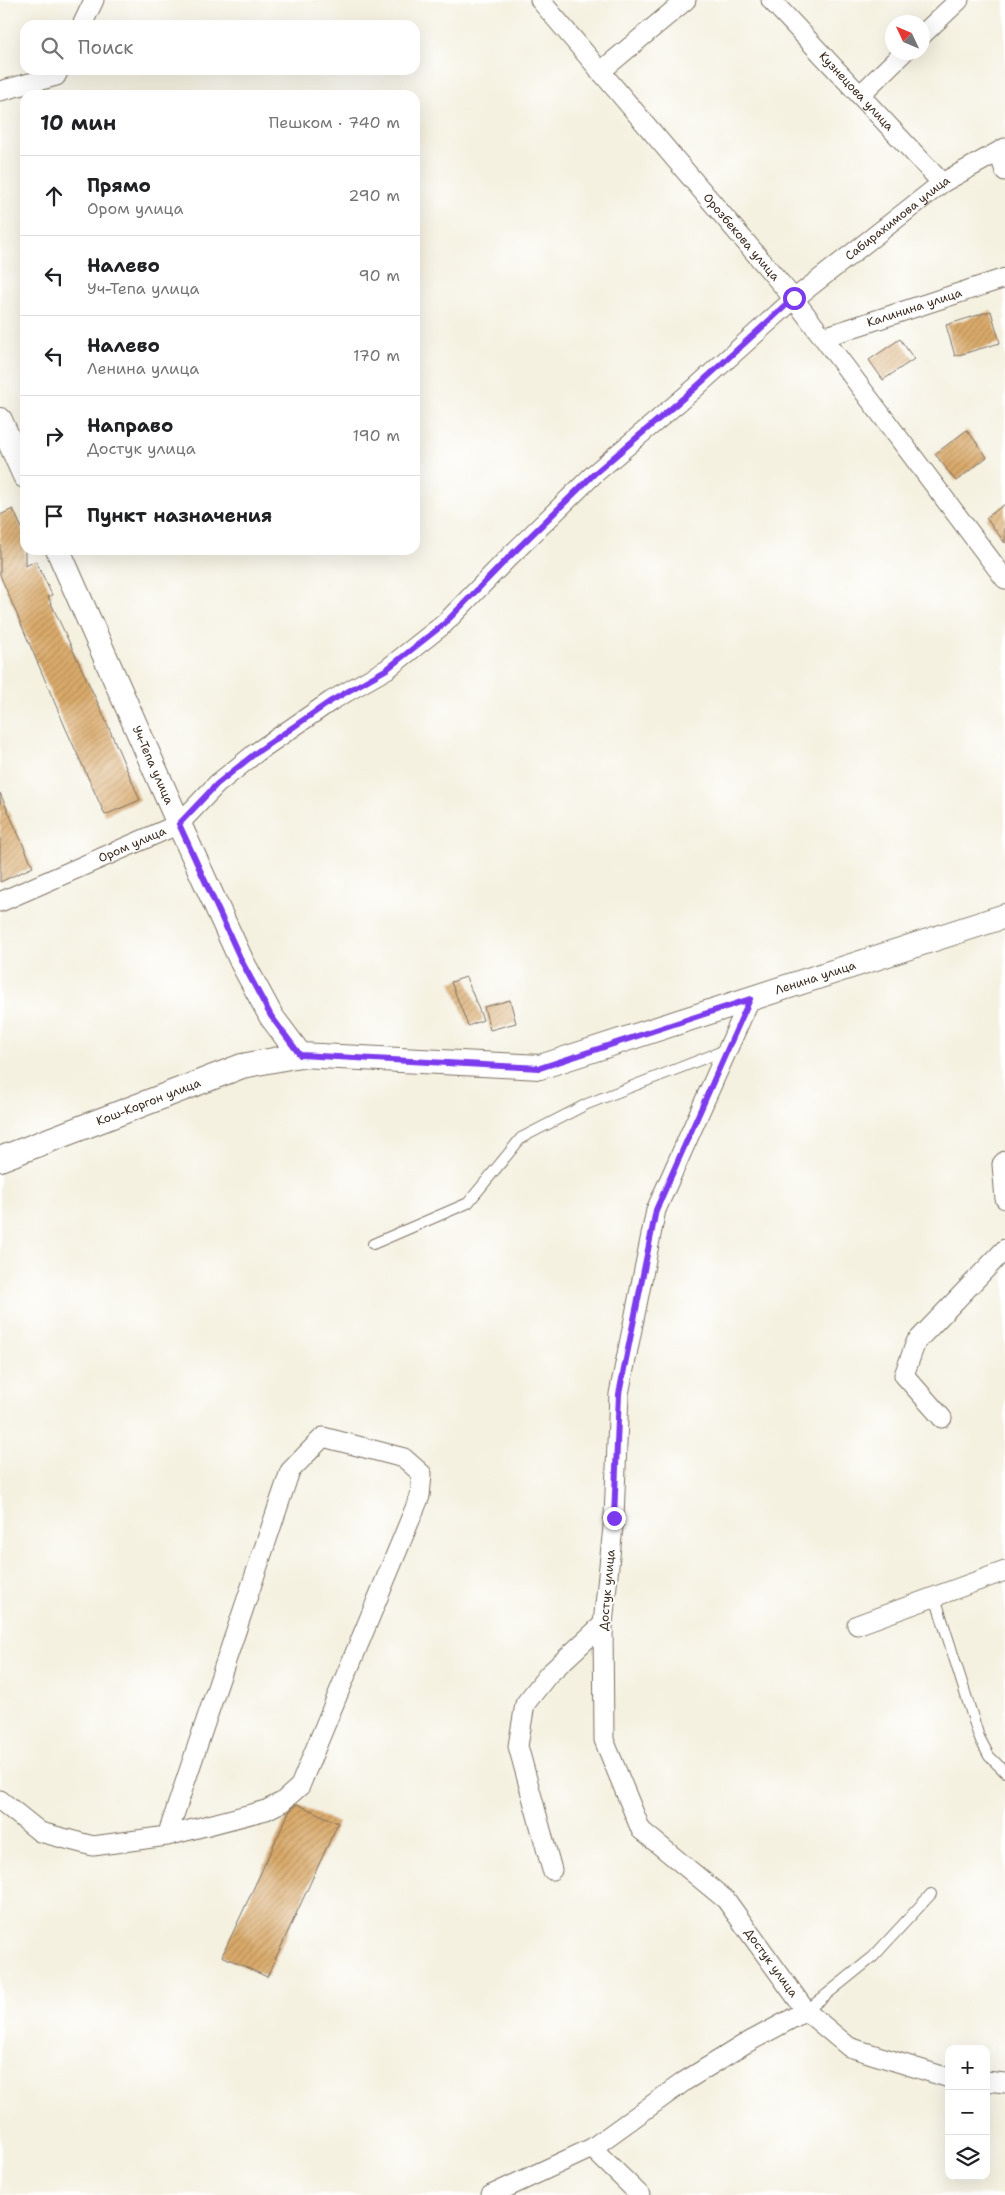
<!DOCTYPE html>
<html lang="ru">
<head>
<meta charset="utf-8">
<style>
	body { margin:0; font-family:"Shantell Sans",sans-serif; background:#f6f6f6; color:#202124 }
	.controls { position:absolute; right:15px; bottom:15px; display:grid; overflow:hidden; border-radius:10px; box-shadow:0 5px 20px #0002 }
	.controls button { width:45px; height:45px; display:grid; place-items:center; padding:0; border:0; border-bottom:1px solid #e0e0e0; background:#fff; color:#202124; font:25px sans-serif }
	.compass { position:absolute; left:885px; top:15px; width:45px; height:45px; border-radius:50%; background:#fff; box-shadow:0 5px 20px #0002; rotate:314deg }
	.stop { position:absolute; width:15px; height:15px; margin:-11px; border:4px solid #7c3aed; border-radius:50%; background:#fff }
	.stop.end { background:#7c3aed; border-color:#fff; box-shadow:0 1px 5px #0008 }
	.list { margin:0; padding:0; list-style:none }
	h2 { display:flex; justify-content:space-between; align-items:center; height:65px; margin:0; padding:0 20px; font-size:21px }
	h2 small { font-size:16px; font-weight:400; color:#757577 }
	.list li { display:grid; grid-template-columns:32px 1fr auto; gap:15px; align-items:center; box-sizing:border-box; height:80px; padding:0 20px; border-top:1px solid #e0e0e0 }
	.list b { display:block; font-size:19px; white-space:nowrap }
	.list p { margin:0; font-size:16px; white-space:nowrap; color:#757577 }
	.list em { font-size:16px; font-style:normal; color:#757577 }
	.icon { flex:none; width:28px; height:28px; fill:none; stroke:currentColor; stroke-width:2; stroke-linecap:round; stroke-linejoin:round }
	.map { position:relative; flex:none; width:1005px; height:2195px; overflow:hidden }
	.search { position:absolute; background:#fff; box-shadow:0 5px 20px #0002; left:20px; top:20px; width:400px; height:55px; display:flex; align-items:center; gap:12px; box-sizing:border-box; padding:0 18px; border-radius:15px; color:#757577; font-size:19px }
	.panel { position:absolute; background:#fff; box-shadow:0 5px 20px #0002; left:20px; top:90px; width:400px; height:465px; border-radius:15px }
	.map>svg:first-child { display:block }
	.building { fill:url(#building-hatch) }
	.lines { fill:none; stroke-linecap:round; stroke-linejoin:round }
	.service-casing { stroke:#7c7062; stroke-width:12 }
	.minor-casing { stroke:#7c7062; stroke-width:21 }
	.tertiary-casing { stroke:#7c7062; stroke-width:26 }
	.service { stroke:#fff; stroke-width:10 }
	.minor { stroke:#fff; stroke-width:19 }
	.tertiary { stroke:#fff; stroke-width:24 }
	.route { stroke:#7c3aed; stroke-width:6 }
	.labels { text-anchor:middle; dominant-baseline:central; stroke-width:4; stroke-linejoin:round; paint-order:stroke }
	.street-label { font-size:12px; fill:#3b2a1e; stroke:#fff }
</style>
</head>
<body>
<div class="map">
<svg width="1005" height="2195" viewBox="0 0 1005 2195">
	<defs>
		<pattern id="building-hatch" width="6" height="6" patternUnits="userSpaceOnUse" patternTransform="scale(1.25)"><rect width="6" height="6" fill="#daaa6b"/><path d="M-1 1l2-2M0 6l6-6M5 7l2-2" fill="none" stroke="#b28b57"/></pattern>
	</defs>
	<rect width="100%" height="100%" fill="#fff"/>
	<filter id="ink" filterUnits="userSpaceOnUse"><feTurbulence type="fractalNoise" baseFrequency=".02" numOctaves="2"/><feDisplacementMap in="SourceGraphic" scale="10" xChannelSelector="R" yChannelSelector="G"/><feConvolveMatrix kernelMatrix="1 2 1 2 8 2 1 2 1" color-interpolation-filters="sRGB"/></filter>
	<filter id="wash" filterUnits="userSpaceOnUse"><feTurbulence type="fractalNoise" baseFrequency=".0096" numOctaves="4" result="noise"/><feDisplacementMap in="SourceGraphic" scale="20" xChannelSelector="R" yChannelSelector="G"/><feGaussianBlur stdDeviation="1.12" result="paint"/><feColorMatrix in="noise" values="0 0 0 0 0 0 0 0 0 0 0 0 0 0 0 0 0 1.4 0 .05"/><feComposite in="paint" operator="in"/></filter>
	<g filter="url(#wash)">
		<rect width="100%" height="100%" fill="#f4f1e0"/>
		<g id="blocks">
			<path class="building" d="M991,311L1000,343L955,356L946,325Z
				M900,339L914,359L883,380L869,360Z
				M967,430L987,457L956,481L935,454Z
				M1005,504V543L986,518Z
				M13,509L25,535V566L36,561L52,595L48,597L102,712L140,800L105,815L66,729L0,575V515Z
				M0,793L33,867L0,882Z
				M466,977L483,1020L468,1026L451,982Z
				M510,1000L516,1023L490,1030L484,1007Z
				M297,1804L338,1823L267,1977L222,1956L290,1810Z"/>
		</g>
	</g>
	<g filter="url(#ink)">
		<use href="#blocks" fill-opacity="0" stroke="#7c7062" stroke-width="1"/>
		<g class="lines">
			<g class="service-casing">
				<path id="service" d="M373,1244L468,1203L521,1138L587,1104L728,1049
					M935,1597L979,1737L989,1756L1005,1772
					M806,2011L873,1957L931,1894"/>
			</g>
			<g class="minor-casing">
				<g id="minor">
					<path id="s1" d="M540,0L794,299L1005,579"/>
					<path id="s2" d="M771,0L942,183"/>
					<path d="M82,25L94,0"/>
					<path d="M922,35L959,0"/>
					<path d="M600,72L686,0"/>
					<path d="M0,91L56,76L59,70"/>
					<path d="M861,94L904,52"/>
					<path d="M999,153L1005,171"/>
					<path id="s3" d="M824,337L1005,278"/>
					<path id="s4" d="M0,902L179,824L217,784L257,752L331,701L387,669L444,624L508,558L594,474L694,389L794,299L942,183L1005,148"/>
					<path id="s5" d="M750,999L656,1210L619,1394L614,1517L603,1624L604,1740L641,1830L726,1900L806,2011L849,2047L949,2078"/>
					<path d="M1005,1161L1002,1164L1005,1199"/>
					<path d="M942,1418L904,1375L916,1342L1005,1249"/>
					<path d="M857,1625L1005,1571"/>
					<path d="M0,1800L40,1832L93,1846L167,1836L266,1810L282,1802L300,1786L420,1496L422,1474L404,1458L323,1437L290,1471L167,1836"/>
					<path d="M552,1870L518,1746L525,1704L548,1675L603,1624"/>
					<path d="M986,2081L1005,2083"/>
					<path d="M592,2148L640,2195"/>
					<path d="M491,2195L592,2148L685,2081L743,2045L806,2011"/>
				</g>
			</g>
			<g class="tertiary-casing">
				<g id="tertiary">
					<path d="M0,420L25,476"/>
					<path id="s6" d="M58,550L179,824L242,962L271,1016L300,1055"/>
					<path id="s7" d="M0,1159L242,1066L300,1055L540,1067L1005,916"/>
				</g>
			</g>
			<use href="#service" class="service"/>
			<use href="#minor" class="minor"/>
			<use href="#tertiary" class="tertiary"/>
		</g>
	</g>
	<g class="lines" filter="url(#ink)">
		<path class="route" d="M614,1518L619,1394L656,1210L750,999L540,1068L300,1055L271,1016L242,962L179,824L217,784L257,752L331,701L387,669L444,624L508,558L594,474L694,389L794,298"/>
	</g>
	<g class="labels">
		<g class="street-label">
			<text stroke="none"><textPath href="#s2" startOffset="125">Кузнецова улица</textPath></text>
			<text stroke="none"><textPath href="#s4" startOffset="1138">Сабирахимова улица</textPath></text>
			<text stroke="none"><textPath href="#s1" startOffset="311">Орозбекова улица</textPath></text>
			<text stroke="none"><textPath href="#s3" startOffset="95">Калинина улица</textPath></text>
			<text stroke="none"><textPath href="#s6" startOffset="235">Уч-Тепа улица</textPath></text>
			<text stroke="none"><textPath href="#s4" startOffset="144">Ором улица</textPath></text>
			<text stroke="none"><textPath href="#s7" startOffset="848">Ленина улица</textPath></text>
			<text stroke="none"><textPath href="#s7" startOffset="159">Кош-Коргон улица</textPath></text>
			<text transform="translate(607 1590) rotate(-85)">Достук улица</text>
			<text stroke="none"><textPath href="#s5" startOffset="1050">Достук улица</textPath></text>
		</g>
	</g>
</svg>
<div class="controls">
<button>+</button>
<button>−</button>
<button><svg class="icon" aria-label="layers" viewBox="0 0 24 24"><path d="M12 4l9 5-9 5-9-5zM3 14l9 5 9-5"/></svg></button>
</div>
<svg class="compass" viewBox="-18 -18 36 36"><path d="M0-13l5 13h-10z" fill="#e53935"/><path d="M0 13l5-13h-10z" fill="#757577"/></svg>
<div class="stop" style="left:794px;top:298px"></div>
<div class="stop end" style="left:614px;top:1518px"></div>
<div class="search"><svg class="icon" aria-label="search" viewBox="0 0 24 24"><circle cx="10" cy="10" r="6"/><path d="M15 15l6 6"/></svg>Поиск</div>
<section class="panel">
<h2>10 мин<small>Пешком · 740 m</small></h2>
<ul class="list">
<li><svg class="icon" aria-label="ahead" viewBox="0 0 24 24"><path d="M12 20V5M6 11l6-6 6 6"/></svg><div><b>Прямо</b><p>Ором улица</p></div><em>290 m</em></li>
<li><svg class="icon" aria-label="left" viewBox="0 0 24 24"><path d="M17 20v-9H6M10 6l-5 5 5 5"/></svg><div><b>Налево</b><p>Уч-Тепа улица</p></div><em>90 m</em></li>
<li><svg class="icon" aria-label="left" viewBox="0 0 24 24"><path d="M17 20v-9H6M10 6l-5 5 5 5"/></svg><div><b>Налево</b><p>Ленина улица</p></div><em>170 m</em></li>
<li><svg class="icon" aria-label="right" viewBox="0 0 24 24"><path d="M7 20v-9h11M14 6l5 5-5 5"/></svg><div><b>Направо</b><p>Достук улица</p></div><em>190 m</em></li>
<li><svg class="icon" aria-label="arrive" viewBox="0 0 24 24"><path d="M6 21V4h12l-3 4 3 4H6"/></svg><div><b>Пункт назначения</b></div></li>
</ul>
</section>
</div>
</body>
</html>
